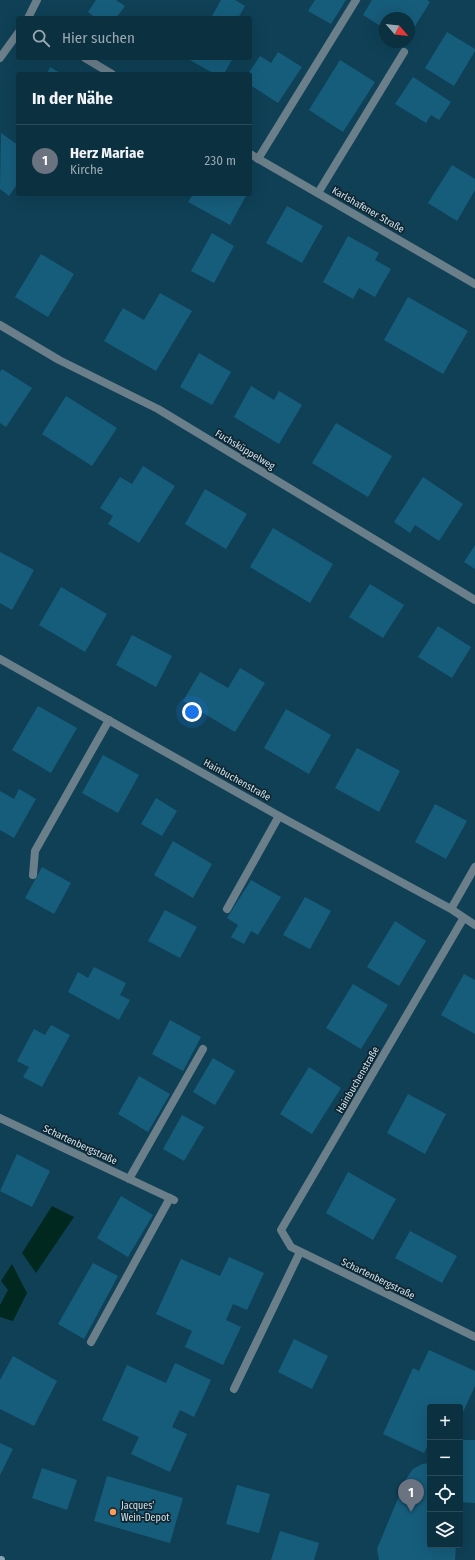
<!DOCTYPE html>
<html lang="de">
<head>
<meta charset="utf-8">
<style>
	body { margin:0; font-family:"Fira Sans Condensed",sans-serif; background:#193c4b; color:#f1f3f6 }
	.controls { position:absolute; right:12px; bottom:12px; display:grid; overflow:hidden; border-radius:4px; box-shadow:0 4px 16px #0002 }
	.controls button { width:36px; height:36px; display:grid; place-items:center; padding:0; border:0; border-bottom:1px solid #2b4b59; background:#0b3040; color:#f1f3f6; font:20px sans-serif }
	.compass { position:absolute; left:379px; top:12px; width:36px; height:36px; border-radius:50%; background:#0b3040; box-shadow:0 4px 16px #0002; rotate:118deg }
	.you { position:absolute; left:192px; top:712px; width:14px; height:14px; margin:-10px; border:3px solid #fff; border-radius:50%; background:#1a73e8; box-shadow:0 0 0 6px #1a73e833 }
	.badge { display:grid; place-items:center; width:26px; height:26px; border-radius:50%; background:#1a73e8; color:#fff; font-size:13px; font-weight:700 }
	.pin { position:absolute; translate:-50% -33px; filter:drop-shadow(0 1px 2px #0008) }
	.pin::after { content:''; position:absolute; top:21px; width:14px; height:12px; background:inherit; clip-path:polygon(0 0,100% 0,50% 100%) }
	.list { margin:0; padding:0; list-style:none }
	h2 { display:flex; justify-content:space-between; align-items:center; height:52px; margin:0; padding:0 16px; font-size:17px }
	h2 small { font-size:13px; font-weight:400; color:#9aa9b1 }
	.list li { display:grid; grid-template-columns:26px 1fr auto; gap:12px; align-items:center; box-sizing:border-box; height:72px; padding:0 16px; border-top:1px solid #2b4b59 }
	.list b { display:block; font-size:15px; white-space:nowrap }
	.list p { margin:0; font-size:13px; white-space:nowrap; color:#9aa9b1 }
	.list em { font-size:13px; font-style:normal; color:#9aa9b1 }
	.icon { flex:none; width:22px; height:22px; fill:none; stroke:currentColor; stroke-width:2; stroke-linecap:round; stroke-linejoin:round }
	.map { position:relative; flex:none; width:475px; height:1560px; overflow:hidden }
	.search { position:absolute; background:#0b3040; box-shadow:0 4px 16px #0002; left:16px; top:16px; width:236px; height:44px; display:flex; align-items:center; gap:10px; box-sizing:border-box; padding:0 14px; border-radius:4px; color:#9aa9b1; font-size:15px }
	.panel { position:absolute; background:#0b3040; box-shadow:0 4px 16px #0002; left:16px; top:72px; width:236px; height:124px; border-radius:4px }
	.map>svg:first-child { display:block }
	.water { fill:#00281e }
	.building { fill:#165d7c }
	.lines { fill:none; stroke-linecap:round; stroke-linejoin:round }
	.lane { stroke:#6b7f8a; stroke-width:8 }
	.street { stroke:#6b7f8a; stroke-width:8 }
	.secondary { stroke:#85a4b6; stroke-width:8 }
	.poi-dot { fill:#fe9b59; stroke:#11252f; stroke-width:1.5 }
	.labels { text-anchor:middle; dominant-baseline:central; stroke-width:3.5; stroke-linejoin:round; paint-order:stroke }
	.street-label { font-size:10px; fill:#cbe3f1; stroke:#11252f }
	.poi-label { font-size:10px; fill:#cbe3f1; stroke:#11252f; text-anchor:start }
</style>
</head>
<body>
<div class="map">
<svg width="475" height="1560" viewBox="0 0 475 1560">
	<rect width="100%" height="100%" fill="#0f4056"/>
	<path class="water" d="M52,1206L74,1217L36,1273L22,1253Z
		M12,1264L27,1293L13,1321L0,1317V1305L8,1290L1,1281Z"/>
	<path class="building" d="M96,0H116L125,6L116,18H96L88,12Z
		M221,0H235L245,6L238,18H211Z
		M315,0H346L331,24L308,11Z
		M372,0H427L430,2L409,36V18H385V29L363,15Z
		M447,32L475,49V51L454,86L425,68Z
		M278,52L302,67L278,103L250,85V74H248L260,56L271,63Z
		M186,58H233L224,74H215Z
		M340,60L375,82L343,132L309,110Z
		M50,67L62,74H47Z
		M413,77L451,102L439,120L431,115L426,123L395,104Z
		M1,133L18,145V183L9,196L0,189Z
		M452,165L475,179V190L457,221L428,203Z
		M193,194H247L230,225L188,202Z
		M287,206L323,226L302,263L266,243Z
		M212,233L234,246L214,283L191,271Z
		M348,236L379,253L375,260L391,269L375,297L359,288L353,299L323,282Z
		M41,254L74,274L48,317L15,297Z
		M160,293L192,311L156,371L104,341L123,308L144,320Z
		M408,297L468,331L443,374L384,340Z
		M199,353L231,372L212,405L180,387Z
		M2,369L32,388L6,427L0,423V372Z
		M251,386L274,400L279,391L302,405L279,444L234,417Z
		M66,396L117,428L92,466L42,434Z
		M336,423L392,456L368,497L312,463Z
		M143,466L175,486L139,543L108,524L113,516L100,508L120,477L132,484Z
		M423,477L463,504L439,541L415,525L410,533L394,522Z
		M205,489L247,514L226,549L185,524Z
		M273,528L333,564L310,603L250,567Z
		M475,545V569L464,562Z
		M0,552L34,570L12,610L0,603Z
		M370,584L404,605L383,638L349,617Z
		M61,587L107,614L85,652L39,625Z
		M438,626L471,647L452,678L418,657Z
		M132,635L172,656L156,687L116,665Z
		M240,668L265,683L235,732L183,701L200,672L228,688Z
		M38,706L77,728L51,773L12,750Z
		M286,709L331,735L309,774L264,748Z
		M357,748L400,771L379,812L335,788Z
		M103,755L139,775L118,813L82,793Z
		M19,789L36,799L14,838L0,830V791L14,799Z
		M156,798L177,811L162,836L141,824Z
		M435,804L467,821L446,859L415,842Z
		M173,841L212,864L193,898L154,875Z
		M42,867L71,883L54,914L25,898Z
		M251,880L281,897L258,935L251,931L244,944L231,937L238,925L227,918Z
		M305,897L331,911L310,949L283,935Z
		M165,910L197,927L180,958L148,941Z
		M395,921L426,941L399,986L367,967Z
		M94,967L126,983L120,995L130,1000L119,1020L68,992L78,972L88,978Z
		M464,974L475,980V1034L441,1015Z
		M353,984L388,1005L361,1049L326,1028Z
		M170,1020L201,1037L183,1071L152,1054Z
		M51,1025L70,1035L42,1087L23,1077L29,1067L17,1061L34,1029L45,1035Z
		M213,1058L235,1071L215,1105L193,1092Z
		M309,1067L341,1088L312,1134L280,1114Z
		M139,1076L170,1094L148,1132L118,1114Z
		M408,1094L446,1114L425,1154L387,1133Z
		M182,1115L204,1127L184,1161L163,1149Z
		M17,1154L50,1171L32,1207L0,1191Z
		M348,1172L396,1199L373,1240L326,1213Z
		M121,1196L153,1215L128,1257L97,1238Z
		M410,1231L457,1256L442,1283L395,1258Z
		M229,1257L264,1273L247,1310L233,1304L226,1320L241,1327L223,1365L185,1347L192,1331L156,1314L181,1259L220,1276Z
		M93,1263L118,1276L84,1339L58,1324Z
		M294,1339L328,1356L312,1389L278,1372Z
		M429,1350L475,1371V1386L463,1412L460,1410V1407H453L446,1404L445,1407H430V1440L424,1453L383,1434L413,1368L419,1371Z
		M13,1356L57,1381L34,1426L0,1409V1380Z
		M175,1363L211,1380L194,1417L180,1410L172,1427L187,1434L170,1472L131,1454L139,1437L102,1420L127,1365L166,1383Z
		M460,1440H475V1503L460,1502Z
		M0,1443L13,1449L0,1475Z
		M430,1463V1545H456L455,1560H379L377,1549L406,1479L413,1469L422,1464Z
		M42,1468L77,1480L67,1510L32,1498Z
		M107,1476L183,1498L170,1543L94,1521Z
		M237,1485L270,1494L259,1533L226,1524Z
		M280,1531L319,1543L314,1560H271Z"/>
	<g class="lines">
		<path class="lane" d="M258,159L356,0
			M318,193L404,52
			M33,875L35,851L109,720
			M227,909L279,816
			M129,1179L203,1049
			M91,1342L170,1198
			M234,1389L300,1252"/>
		<path class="street" d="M28,18L37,0
			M0,58L18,33
			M85,58L112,74
			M250,154L475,284
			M0,325L59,360L158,409L475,600
			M0,659L279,816L451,909L475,925
			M451,909L475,867
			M463,919L281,1230L291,1247L475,1337
			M0,1118L174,1200"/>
		<path class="secondary" d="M0,1560H1"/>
	</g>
	<circle class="poi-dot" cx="113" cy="1512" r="4"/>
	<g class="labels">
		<g class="street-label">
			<text transform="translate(368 210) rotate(30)">Karlshafener Straße</text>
			<text transform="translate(245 450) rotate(31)">Fuchsküppelweg</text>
			<text transform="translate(237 780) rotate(29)">Hainbuchenstraße</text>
			<text transform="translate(358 1080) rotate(-60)">Hainbuchenstraße</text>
			<text transform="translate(80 1145) rotate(25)">Schartenbergstraße</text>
			<text transform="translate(378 1279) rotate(26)">Schartenbergstraße</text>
		</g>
		<g class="poi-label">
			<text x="121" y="1506">Jacques’<tspan x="121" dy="12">Wein-Depot</tspan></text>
		</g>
	</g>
</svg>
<div class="controls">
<button>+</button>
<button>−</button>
<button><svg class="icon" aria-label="locate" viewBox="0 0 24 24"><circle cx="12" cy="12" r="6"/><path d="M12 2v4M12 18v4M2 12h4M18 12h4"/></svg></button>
<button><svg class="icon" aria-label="layers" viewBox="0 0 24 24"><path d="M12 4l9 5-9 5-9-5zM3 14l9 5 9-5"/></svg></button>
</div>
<svg class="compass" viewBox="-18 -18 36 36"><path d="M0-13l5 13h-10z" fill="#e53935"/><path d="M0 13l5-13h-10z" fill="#9aa9b1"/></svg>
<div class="you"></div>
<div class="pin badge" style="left:411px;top:1512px;background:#6b7280">1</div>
<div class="search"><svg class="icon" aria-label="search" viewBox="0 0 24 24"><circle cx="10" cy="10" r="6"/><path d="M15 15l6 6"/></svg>Hier suchen</div>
<section class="panel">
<h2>In der Nähe<small></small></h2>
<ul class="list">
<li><span class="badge" style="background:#6b7280">1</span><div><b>Herz Mariae</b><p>Kirche</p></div><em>230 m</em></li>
</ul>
</section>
</div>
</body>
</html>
